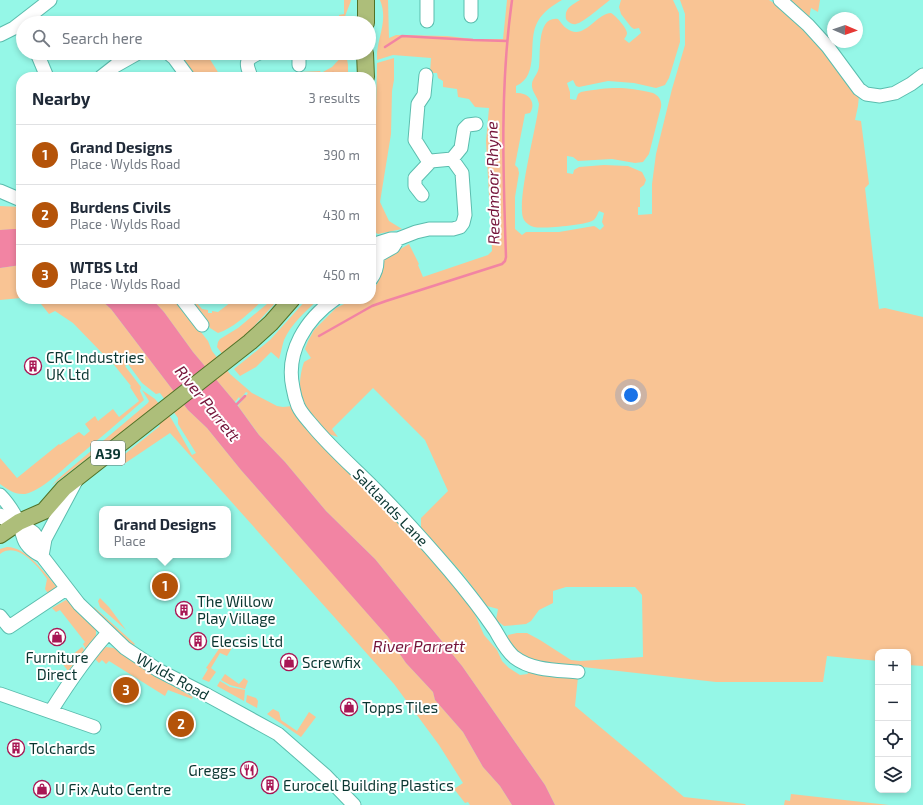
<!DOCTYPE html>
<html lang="en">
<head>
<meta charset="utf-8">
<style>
	body { margin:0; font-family:"Exo 2",sans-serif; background:#f6f6f7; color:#1f2937 }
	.controls { position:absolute; right:12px; bottom:12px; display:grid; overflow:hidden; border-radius:8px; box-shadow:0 2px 6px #0003 }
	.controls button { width:36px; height:36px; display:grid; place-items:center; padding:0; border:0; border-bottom:1px solid #e0e1e3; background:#fff; color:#1f2937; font:20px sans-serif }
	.compass { position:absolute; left:827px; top:12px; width:36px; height:36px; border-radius:50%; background:#fff; box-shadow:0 2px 6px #0003; rotate:92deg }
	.you { position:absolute; left:631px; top:395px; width:14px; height:14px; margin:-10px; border:3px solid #fff; border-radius:50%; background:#1a73e8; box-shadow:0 0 0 6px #1a73e833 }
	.badge { display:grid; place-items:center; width:26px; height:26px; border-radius:50%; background:#b45309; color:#fff; font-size:13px; font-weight:700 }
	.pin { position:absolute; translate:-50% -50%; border:2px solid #fff; box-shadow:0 1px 4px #0006 }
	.popup { position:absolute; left:99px; top:506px; width:132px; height:52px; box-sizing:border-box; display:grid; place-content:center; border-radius:8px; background:#fff; filter:drop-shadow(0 1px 3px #0005); font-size:13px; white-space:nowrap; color:#747a83 }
	.popup b { font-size:15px; color:#1f2937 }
	.popup::after { content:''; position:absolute; left:50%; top:100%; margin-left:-8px; border:8px solid transparent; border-top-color:#fff }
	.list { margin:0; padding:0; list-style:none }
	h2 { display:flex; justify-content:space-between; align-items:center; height:52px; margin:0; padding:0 16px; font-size:17px }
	h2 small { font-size:13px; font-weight:400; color:#747a83 }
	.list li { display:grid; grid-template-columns:26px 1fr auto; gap:12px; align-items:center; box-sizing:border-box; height:60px; padding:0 16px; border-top:1px solid #e0e1e3 }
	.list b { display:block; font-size:15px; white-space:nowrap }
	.list p { margin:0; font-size:13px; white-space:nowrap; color:#747a83 }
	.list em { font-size:13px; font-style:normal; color:#747a83 }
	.icon { flex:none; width:22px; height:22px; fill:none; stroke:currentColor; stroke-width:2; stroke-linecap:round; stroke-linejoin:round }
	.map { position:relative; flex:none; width:923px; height:805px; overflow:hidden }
	.search { position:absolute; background:#fff; box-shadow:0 2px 6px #0003; left:16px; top:16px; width:360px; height:44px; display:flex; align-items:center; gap:10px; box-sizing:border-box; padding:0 14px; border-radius:22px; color:#747a83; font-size:15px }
	.panel { position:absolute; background:#fff; box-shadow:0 2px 6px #0003; left:16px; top:72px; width:360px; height:232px; border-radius:16px }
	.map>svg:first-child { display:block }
	.green { fill:#f9c494 }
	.water { fill:#f284a3 }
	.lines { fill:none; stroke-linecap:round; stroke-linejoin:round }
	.stream { stroke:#f284a3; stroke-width:2.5 }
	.minor-casing { stroke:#5bbdae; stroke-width:15 }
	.major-casing { stroke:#517227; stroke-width:18 }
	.minor { stroke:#fff; stroke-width:13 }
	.major { stroke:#adbe7a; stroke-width:16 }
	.labels { text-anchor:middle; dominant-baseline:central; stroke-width:4; stroke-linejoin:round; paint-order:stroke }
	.shield { fill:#fff; stroke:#54726f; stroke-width:1 }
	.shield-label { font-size:14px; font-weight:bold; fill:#0a3631 }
	.poi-label { font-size:15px; fill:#0a3631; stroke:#fff; text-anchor:start }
	.street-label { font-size:15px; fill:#0a3631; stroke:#fff }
	.water-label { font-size:16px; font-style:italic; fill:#75143a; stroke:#fff }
</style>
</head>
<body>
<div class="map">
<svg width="923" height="805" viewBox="0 0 923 805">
	<rect width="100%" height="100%" fill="#95f7e7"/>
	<path class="green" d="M344,0H351C349,8 344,15 344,23H339V15L344,14Z
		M380,0H388L389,38L396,35H401L447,36L473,39H503L507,0H562C553,5 543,12 538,21C526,41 541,75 516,86V93C528,92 537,102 530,113L525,114L515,165L518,168L519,173L515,197V229L522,235L526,232H559L594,226L596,227L600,230L604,226L602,222L604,213L599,211C597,215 596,219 592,221C584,225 543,229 534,227C530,226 526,223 524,220C515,205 537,126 539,104C538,97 531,91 532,84C532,79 538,74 539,67C541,54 536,16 558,19C561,22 563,26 566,28C584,42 595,14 611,13C615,15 627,28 627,33C627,35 625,38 624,39L629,43L641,33L639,28L634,29L631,27L621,14L619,7L621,0H673L679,13L680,42L669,78L665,85L656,88L634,83L608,81L579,87L576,86L573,80L567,83L570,92V99L576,100L578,94L581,92C610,87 624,86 653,93C659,96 662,100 661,107L649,154L643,162L635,163L612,159L578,161L573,157L567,156V173L573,174L574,170L579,167L604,165L628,166L642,172L646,180L644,185L640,188V207H638V215L652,214V184L656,154L672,89L685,45V14L680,0H769L793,15L859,95L858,106L855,120L861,121L869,184L865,188L879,309L885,308L923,317V666L908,665V652H878V661L827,656L823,682H716L583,667H558L536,663L511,649L506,640L508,635L517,633H527L540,640L571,660L580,661L643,657L642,595L635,587H566L553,591V603L539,610L531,621L526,624L504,626L496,620L498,609L487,606L462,573L421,528V518L448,491L425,440L373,388L332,429L338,437C326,434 324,431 316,422C300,403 296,386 304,362L311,358L305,349L308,341L314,330L336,308L354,299H371V291C381,283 381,270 385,258L409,244L419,264L418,265L423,277L488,255L492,251L486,141L489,108L475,107L469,99L458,97L457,89L443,87V81L438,78L437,73H430L431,58L393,55L377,60C376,38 389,22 380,0Z
		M580,0H610C603,5 583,23 576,24C572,25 568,22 566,19C564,8 572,5 580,0Z
		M789,0H820L818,12L811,8L809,18Z
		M172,53H206L221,77H192Z
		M345,53H346L348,65V77H299L300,72L320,71L321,73L332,67Z
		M394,58V80L392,91L391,134L380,202L389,221L402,229L378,234L371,230V156L376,113L377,63Z
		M0,206L21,207V229L0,230Z
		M21,265V298L0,300V268Z
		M37,299H100L111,309L188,410L207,428L241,470L333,574L388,637L406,663L433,692L435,700L463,732L483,767L500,786L512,805H470L468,802L465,803L454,789L463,783L439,745L394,684L170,433L121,466L120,458L160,426L151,410L51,486L59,478L148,403L149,401L142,390L155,399L171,418L192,455L196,453L178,424V418L160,393L156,394L142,383L128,364L125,366L141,387L140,391L144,400C121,420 98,440 75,459C62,470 41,491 25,494C15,495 7,489 0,484V458L17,478L59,444L60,445L79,432L84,436L90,431L85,424L95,416L98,421L113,409L119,417L139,401L130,387L131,386L107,356L104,355L73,323L55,311L49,314Z
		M152,299H175L208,341L212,351L230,374L252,393L277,406L283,407L293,406L419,541L469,601L484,635L497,650L502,661L509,668L520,675L528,674L527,670L578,677L575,706L684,797L745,804L746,805H555L545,785L462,666L375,559L326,511L285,462L259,435L238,406L248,393L246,392L240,399L239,397L235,402L193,352L164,312Z
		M189,299H194L202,309L208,310V313H212V311L218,312L235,299H264C251,311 236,327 218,333L210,328Z
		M273,299H279L247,334L223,355L217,347L218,342L220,339L238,328Z
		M307,299H319C306,311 291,324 284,340C282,346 281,353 279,359L271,352L256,367L240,376L234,369L270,340Z
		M7,547C27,547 45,574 58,588L49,595L45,589L47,579C38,566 17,541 0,554V549Z
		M100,598L109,607L126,630L100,607L98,601Z
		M66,600L69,601L96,630V636L86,649L83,644L85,642L60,610L56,612L52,608Z
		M94,607L135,644L132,647L94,611Z
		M227,637L235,643L227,656L220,653L211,668L216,672L209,682L202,679L208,669L206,668Z
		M82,647L85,651L68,671L62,663Z
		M106,647L114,648L151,674L193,697L192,699L168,690L165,696L109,661L106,664L102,660L99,663L95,659L100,652Z
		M225,674L239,684L244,678L248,681L245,689L230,685L221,680Z
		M220,681L230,687L245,690L244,701L217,686Z
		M247,695L256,698L258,701L257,708L246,702Z
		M273,709L279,712L281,720L297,731L309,712L316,717L301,737L267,714Z
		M791,794L800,795L889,805H784L785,800L790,801Z"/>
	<path class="water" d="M13,229H21V265L0,268V230Z
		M100,299H152L164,312L193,352L235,402L259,435L285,462L326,511L375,559L462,666L545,785L555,805H512L500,786L483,767L463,732L435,700L433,692L406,663L388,637L241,470L207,428L188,410L111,309Z"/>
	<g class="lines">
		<path class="stream" d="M385,47L402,36L473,40L507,41
			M333,77V73
			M319,336L372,306L386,301L502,264L505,261L506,257C503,171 500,86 512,0
			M237,404L245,396"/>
		<g class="minor-casing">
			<path id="minor" d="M780,0L808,25L828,47L859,89L866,94L880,96L895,93L911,84L923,75
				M471,16V0
				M427,21V0
				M0,35L14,28L50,0
				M37,53L47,77
				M168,53L174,58L188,77
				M299,53V65
				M426,75L424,95L418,104L415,140L427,159L431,161
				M101,77L115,66L138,53
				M251,77C246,63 244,60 259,53
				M0,191L21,200
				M422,195L415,186V178L431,161L452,159L461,148L464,129L468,125L476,124
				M371,243C379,254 379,268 371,279
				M372,245L391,239H398L416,232L429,229H453L460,227L463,223L465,215L462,173L452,159
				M377,256L393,247L398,239
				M182,299L202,325
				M335,299C306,319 285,352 293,388C294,394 296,401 298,406C301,413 307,419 312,425C331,448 353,467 374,488C400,514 425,542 449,570C465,589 481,609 495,630C501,640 505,649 514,657C532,671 557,670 578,672
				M0,495C8,503 13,511 18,521C20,526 21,531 23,536C25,545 34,552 42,556L79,604L125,648L158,670L207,695L278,734L326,776L354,805
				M0,515L8,522H19L34,533L39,540L41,552
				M42,556L45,539L77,479
				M0,616L9,627L66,589
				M0,694L94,727
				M51,711C68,684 86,657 108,633"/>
		</g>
		<g class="major-casing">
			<path id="major" d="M366,0V23
				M365,53L366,77
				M0,535L19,522L44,511L64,488L250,342L271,323L292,299"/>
		</g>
		<use href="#minor" class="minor"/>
		<use href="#major" class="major"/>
	</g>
	<defs>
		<g id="building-ring" transform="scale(0.9)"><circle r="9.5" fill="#fff" stroke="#a81754" stroke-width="1.5"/><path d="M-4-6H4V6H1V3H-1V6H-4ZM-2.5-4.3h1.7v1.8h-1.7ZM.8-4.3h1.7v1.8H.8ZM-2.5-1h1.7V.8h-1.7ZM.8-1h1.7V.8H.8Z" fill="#a81754"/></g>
		<g id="shop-ring" transform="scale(0.9)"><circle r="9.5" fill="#fff" stroke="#a81754" stroke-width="1.5"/><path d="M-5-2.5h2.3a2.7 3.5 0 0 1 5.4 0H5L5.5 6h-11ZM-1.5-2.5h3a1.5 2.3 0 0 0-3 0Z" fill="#a81754"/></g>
		<g id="restaurant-ring" transform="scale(0.9)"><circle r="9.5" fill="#fff" stroke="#a81754" stroke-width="1.5"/><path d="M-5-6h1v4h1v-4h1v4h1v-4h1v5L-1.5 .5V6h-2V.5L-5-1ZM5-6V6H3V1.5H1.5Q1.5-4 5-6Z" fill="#a81754"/></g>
	</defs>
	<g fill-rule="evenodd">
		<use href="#building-ring" x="33" y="366"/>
		<use href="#building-ring" x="184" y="610"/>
		<use href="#shop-ring" x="57" y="637"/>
		<use href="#building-ring" x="198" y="641"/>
		<use href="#shop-ring" x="289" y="662"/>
		<use href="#shop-ring" x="349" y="707"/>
		<use href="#building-ring" x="16" y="748"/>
		<use href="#restaurant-ring" x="249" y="770"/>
		<use href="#building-ring" x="270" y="785"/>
		<use href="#shop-ring" x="42" y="789"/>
	</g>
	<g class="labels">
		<rect class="shield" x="91" y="441" width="34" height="24" rx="3"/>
		<g class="shield-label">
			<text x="108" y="453">A39</text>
		</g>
		<g class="poi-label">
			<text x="46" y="357">CRC Industries<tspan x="46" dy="17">UK Ltd</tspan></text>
			<text x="197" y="601">The Willow<tspan x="197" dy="17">Play Village</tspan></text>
			<text x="211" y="641">Elecsis Ltd</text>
			<text x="57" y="657" text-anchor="middle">Furniture<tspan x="57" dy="17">Direct</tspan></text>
			<text x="302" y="662">Screwfix</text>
			<text x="362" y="707">Topps Tiles</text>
			<text x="29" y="748">Tolchards</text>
			<text x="236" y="770" text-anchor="end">Greggs</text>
			<text x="283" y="785">Eurocell Building Plastics</text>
			<text x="55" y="789">U Fix Auto Centre</text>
		</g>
		<g class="street-label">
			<text transform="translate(391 507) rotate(46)">Saltlands Lane</text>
			<text transform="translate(173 676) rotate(29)">Wylds Road</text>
		</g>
		<g class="water-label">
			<text transform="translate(492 183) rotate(-91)">Reedmoor Rhyne</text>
			<text transform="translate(208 403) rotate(51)">River Parrett</text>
			<text x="419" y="645">River Parrett</text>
		</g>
	</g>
</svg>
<div class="controls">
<button>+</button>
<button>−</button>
<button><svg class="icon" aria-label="locate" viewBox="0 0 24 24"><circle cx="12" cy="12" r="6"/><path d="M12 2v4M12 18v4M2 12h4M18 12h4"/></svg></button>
<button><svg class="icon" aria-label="layers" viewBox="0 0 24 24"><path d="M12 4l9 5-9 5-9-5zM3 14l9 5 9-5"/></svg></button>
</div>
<svg class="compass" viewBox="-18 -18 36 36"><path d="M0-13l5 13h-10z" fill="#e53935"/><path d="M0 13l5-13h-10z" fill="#747a83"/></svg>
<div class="you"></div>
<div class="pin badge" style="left:165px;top:586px">1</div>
<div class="popup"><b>Grand Designs</b>Place</div>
<div class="pin badge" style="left:181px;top:724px">2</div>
<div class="pin badge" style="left:126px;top:690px">3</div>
<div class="search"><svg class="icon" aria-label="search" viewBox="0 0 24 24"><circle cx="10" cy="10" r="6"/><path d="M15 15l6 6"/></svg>Search here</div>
<section class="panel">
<h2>Nearby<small>3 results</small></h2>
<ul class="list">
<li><span class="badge">1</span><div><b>Grand Designs</b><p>Place · Wylds Road</p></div><em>390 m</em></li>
<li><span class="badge">2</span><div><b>Burdens Civils</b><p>Place · Wylds Road</p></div><em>430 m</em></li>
<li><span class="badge">3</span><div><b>WTBS Ltd</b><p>Place · Wylds Road</p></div><em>450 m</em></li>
</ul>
</section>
</div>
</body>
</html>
